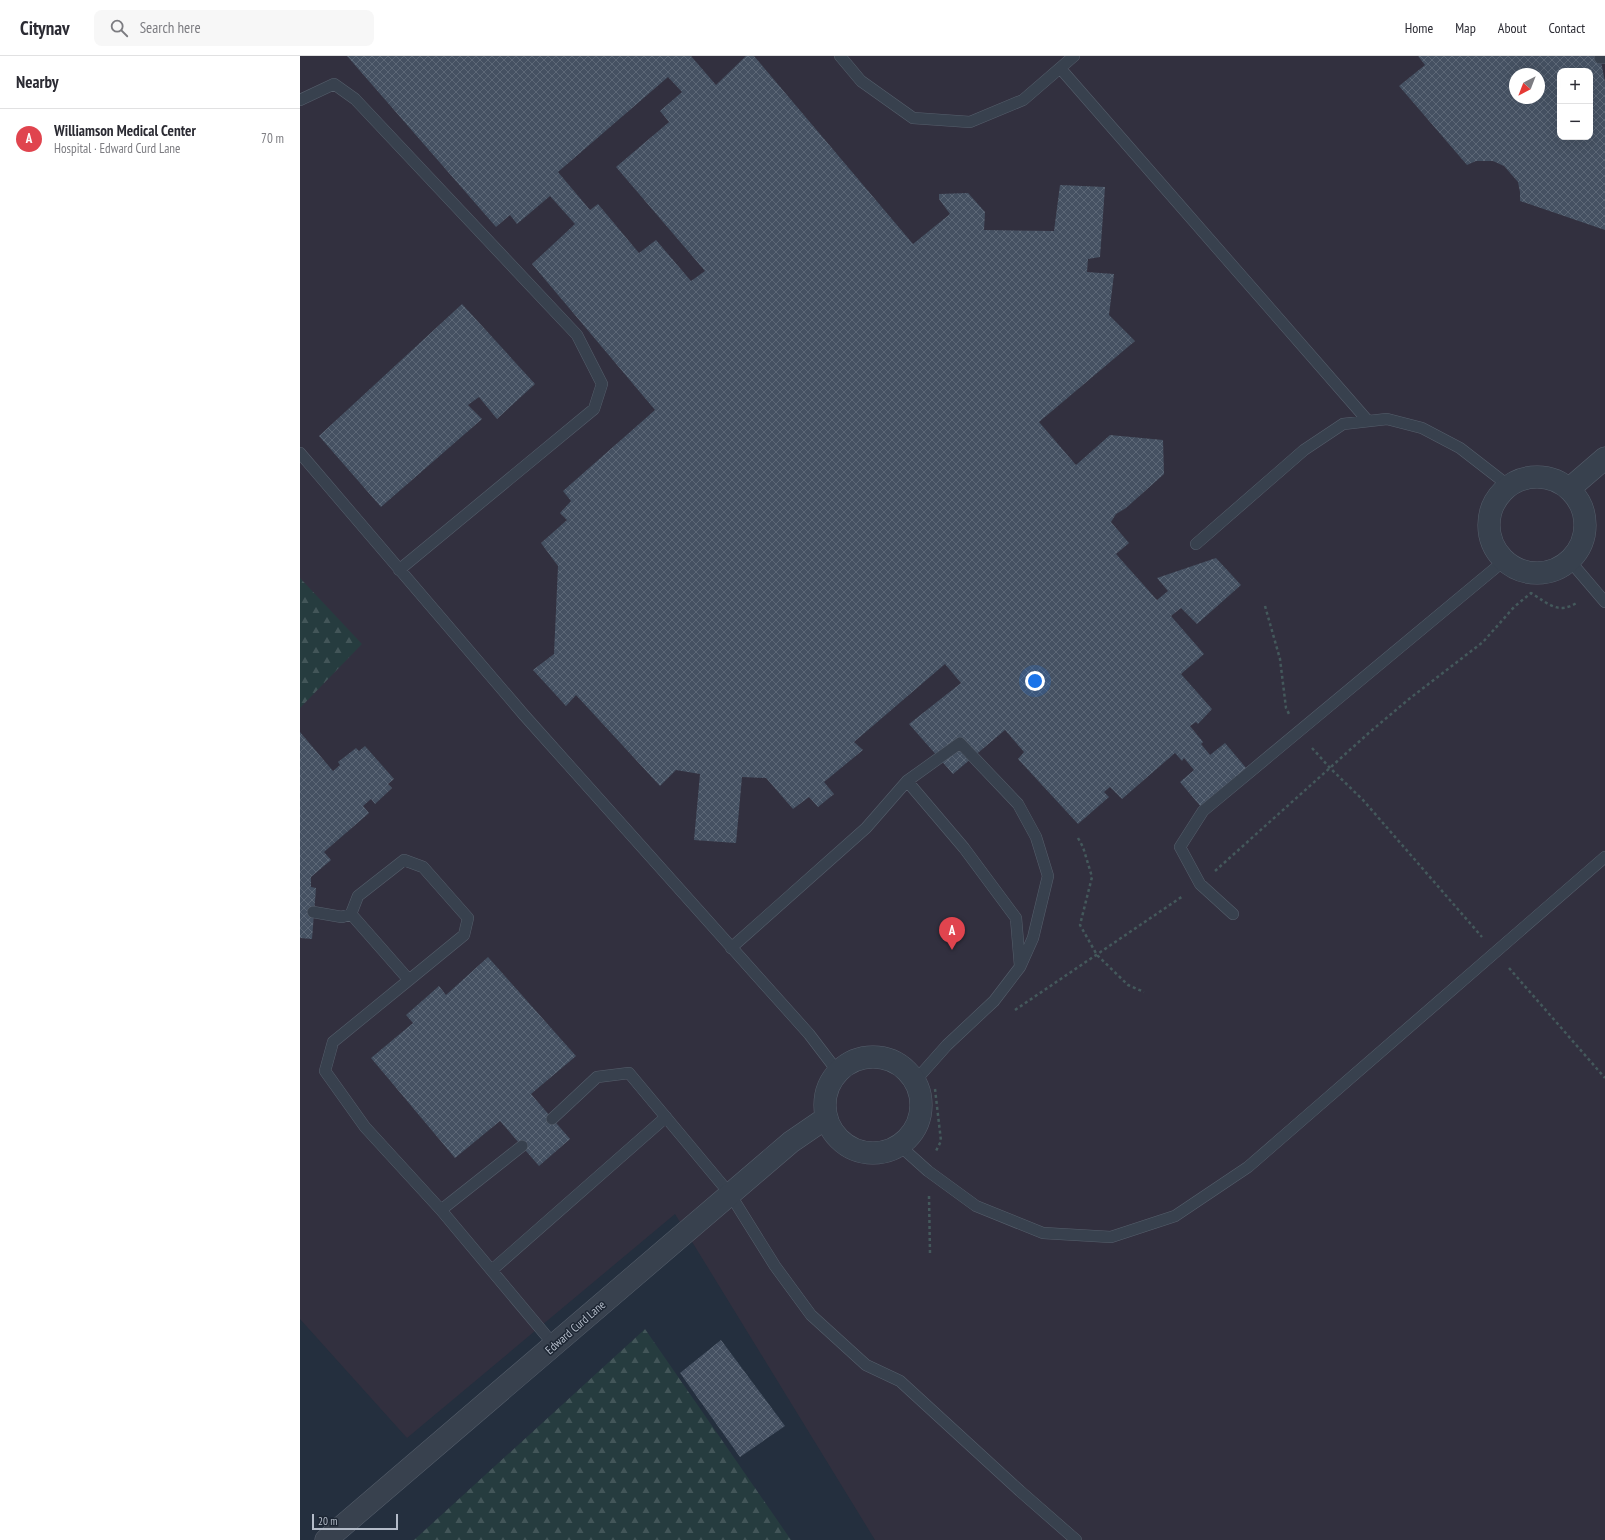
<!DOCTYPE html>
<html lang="en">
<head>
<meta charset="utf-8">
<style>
	body { margin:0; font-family:"PT Sans Narrow",sans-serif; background:#f7f7f7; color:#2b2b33 }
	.controls { position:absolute; right:12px; top:12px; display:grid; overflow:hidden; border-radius:8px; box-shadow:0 4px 16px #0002 }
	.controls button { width:36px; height:36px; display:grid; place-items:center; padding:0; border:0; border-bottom:1px solid #e1e1e2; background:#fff; color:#2b2b33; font:20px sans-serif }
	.compass { position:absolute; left:1209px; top:12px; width:36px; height:36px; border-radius:50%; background:#fff; box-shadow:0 4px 16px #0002; rotate:222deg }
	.scale { position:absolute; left:12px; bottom:10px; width:86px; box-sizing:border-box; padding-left:4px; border:2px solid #b4bcc9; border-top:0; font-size:11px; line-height:14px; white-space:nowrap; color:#b4bcc9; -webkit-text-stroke:3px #1d2633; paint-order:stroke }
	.you { position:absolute; left:735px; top:625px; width:14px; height:14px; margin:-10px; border:3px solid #fff; border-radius:50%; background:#1a73e8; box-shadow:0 0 0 6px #1a73e833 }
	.badge { display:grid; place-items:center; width:26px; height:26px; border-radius:50%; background:#111827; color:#fff; font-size:13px; font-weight:700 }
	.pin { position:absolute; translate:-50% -33px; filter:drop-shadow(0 1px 2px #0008) }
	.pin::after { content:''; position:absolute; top:21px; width:14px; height:12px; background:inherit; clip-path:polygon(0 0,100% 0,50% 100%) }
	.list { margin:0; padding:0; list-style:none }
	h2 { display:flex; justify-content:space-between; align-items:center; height:52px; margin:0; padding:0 16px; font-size:17px }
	h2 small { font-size:13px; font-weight:400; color:#7c7c81 }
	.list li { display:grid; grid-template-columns:26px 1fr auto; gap:12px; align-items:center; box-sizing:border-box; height:60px; padding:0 16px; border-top:1px solid #e1e1e2 }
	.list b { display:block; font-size:15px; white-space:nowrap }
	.list p { margin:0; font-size:13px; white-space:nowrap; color:#7c7c81 }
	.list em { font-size:13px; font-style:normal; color:#7c7c81 }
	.icon { flex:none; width:22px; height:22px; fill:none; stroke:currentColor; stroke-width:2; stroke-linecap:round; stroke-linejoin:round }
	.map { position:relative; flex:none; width:1305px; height:1484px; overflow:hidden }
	header { display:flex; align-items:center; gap:24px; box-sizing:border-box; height:56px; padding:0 20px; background:#fff; border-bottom:1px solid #e1e1e2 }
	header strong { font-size:19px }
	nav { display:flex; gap:22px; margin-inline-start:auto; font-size:14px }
	.search { width:280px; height:36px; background:#f7f7f7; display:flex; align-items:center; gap:10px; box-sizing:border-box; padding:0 14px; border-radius:8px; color:#7c7c81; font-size:15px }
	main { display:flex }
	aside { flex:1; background:#fff }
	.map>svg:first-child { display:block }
	.medical { fill:#32303f; fill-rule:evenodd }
	.forest { fill:url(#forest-firs) }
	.building { fill:url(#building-cross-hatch); fill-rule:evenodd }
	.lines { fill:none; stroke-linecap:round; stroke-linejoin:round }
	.lane-casing { stroke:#565f6c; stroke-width:12 }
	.street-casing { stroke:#565f6c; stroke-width:23 }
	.path { stroke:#44595c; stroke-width:2.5; stroke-dasharray:3 3; stroke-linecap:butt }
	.lane { stroke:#38414e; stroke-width:11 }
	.street { stroke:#38414e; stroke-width:22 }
	.labels { text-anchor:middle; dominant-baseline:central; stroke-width:3; stroke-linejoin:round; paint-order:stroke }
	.street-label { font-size:12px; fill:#b4bcc9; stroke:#1d2633 }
</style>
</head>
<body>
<header>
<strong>Citynav</strong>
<div class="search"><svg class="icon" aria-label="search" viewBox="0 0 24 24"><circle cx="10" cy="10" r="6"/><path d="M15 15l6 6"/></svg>Search here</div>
<nav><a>Home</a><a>Map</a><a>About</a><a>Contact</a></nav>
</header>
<main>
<aside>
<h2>Nearby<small></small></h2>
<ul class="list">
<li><span class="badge" style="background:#e0444e">A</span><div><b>Williamson Medical Center</b><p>Hospital · Edward Curd Lane</p></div><em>70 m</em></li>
</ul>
</aside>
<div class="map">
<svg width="1305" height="1484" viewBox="0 0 1305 1484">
	<defs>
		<pattern id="forest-firs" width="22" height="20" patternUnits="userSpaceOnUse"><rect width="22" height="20" fill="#263c3f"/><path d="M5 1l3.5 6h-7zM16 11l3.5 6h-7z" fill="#435659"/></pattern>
		<pattern id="building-cross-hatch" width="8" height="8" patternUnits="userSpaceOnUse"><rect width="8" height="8" fill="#455162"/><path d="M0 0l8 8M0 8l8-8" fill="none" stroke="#5d6877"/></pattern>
	</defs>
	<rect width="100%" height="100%" fill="#242f3e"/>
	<path class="medical" d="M0,0H1305V1484H575L375,1158L107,1382L0,1263ZM1260,15H1290V81H1260ZM1215,18H1239V42H1215Z"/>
	<path class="forest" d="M0,522L62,588L0,652Z
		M345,1273L491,1484H114Z"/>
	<path class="building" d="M47,0H391L416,29L446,0H454L613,188L650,158L639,143V138L668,137L685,156L684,174L754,175L760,129L805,131L800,201L788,203L787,216L814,218L809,259L835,285L739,366L776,409L810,379L863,384L864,418L826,452L816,458L811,466L829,487L816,498L857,544L868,535L857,522L916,502L941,529L897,568L881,552L871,560L904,598L881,618L912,653L898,668L896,666L890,670L903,686L901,688L910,699L925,687L952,719L907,758L880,726L894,714L884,702L882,705L875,697L822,743L810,731L804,736L809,741L778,768L718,703L724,696L705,674L653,718L609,668L661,627L645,608L554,686L563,694L524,726L534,738L518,751L509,741L493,753L466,722L442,721L436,787L394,784L400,718L376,714L360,730L276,639L266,650L233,614L254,598L258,510L241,487L267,464L260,457L271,445L263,435L355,354L232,208L275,168L250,140L217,168L210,159L196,171ZM368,21L382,36L360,55L369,66L316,111L405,215L391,225L356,184L339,197L298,148L290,154L258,116Z
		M1118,0H1300L1305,26V174L1220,145V136L1218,126L1204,110L1193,105H1176L1167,109L1099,30L1125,9ZM1260,15H1290V81H1260ZM1215,18H1239V42H1215Z
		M162,248L235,328L197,363L179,341L168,349L182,363L81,451L19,380Z
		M0,676L33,715L40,709L38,706L56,692L59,695L65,690L94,723L88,728L92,732L75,748L71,743L63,750L69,757L24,796L31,804L11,821V831L16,832L12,883L0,882Z
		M188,901L276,1000L231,1038L270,1083L239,1110L200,1065L155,1102L71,1002L113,967L106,959L139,930L146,939Z
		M421,1284L485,1370L440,1401L380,1317Z"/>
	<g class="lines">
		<g class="lane-casing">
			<path id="lane" d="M540,0L561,25L613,62L670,66L723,44L774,0
				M1300,2H1305
				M760,12L1068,365
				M0,44L34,28L55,43L277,279L302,328L294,353L99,514
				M0,397L224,659L509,978L538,1016
				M896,488L1004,394L1043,368L1087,363L1122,372L1160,392L1209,430
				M1270,505L1305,546
				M607,725L664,792L716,862L720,910
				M13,856L42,861L51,858
				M933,858L900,828L880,791L903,755L1205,504
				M431,892L566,772L607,725L660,687L718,748L736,781L748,820L733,882L720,911L694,945L647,989L615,1025
				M109,924L164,879L168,862L123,811L104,804L58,840L51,858L109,924L33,986L25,1015L65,1071L141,1154
				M252,1063L297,1021L329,1017L430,1138L475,1210L511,1259L566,1309L600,1325L720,1435L776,1484
				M599,1089L628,1115L676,1150L743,1177L811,1181L875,1160L948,1111L1305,801
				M222,1090L141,1154L254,1289
				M192,1214L366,1061"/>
		</g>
		<g class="street-casing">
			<path id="street" d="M1189 469a48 48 0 1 1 96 0a48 48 0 1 1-96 0Z
				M1269,433L1305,402
				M525 1049a48 48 0 1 1 96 0a48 48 0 1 1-96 0Z
				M26,1484L491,1086L526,1062"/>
		</g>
		<path class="path" d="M965,550L980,603L986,652L989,658
			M1012,692L1030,712L1063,744L1182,881
			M778,782L783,791L792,821L780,869L797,899L828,929L844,936
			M915,815L1071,675L1109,643L1183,586L1214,551L1231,537C1249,548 1258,559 1278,546
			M1209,912L1305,1022
			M715,954L883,840
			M635,1033L641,1085L636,1095
			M629,1140L630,1198"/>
		<use href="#lane" class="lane"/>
		<use href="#street" class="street"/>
	</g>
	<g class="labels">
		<g class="street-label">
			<text transform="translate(275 1271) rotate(-41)">Edward Curd Lane</text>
		</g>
	</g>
</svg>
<div class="controls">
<button>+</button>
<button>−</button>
</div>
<svg class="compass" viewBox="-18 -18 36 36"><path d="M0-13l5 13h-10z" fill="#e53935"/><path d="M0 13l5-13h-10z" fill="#7c7c81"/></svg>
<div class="scale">20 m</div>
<div class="you"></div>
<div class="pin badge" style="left:652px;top:894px;background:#e0444e">A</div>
</div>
</main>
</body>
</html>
